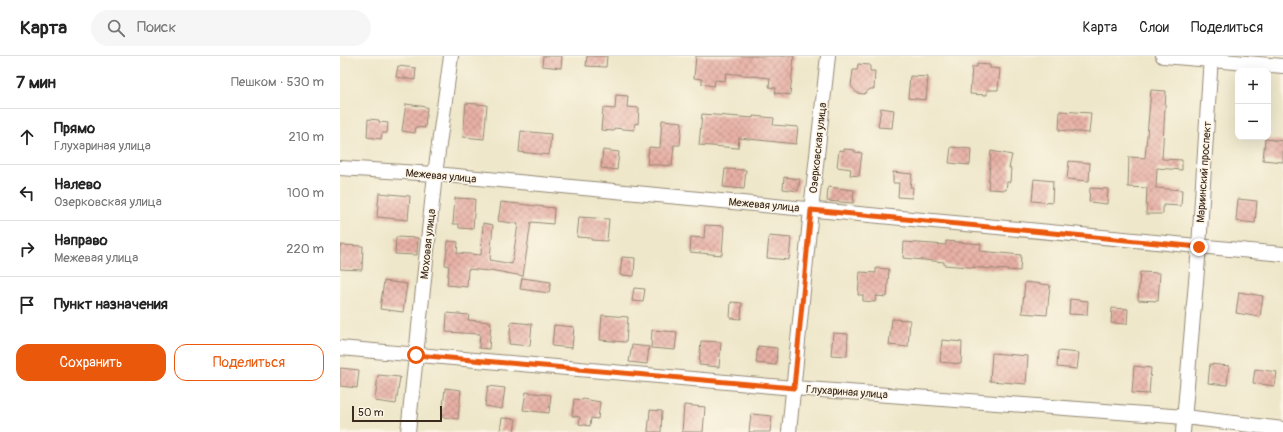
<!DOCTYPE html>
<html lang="ru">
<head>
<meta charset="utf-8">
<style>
	body { margin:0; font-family:Pangolin,sans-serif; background:#f6f6f6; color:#222 }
	.controls { position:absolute; right:12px; top:12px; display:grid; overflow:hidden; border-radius:8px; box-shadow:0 4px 16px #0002 }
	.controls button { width:36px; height:36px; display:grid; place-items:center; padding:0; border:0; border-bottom:1px solid #e0e0e0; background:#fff; color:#222; font:20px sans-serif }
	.scale { position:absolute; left:12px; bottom:10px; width:90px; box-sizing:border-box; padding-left:4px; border:2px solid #3b2a1e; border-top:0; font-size:11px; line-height:14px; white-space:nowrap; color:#3b2a1e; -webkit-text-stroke:3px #fcf5e5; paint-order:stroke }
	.stop { position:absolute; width:12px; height:12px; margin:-9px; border:3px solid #ea580c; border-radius:50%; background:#fff }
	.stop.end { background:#ea580c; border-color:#fff; box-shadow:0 1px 4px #0008 }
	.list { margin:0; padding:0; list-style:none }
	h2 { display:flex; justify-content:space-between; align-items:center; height:52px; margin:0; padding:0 16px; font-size:17px }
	h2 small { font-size:13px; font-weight:400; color:#767676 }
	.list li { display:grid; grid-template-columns:26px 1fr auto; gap:12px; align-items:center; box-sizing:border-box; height:56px; padding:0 16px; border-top:1px solid #e0e0e0 }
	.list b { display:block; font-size:15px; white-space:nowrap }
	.list p { margin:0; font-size:13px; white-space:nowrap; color:#767676 }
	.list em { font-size:13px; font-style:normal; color:#767676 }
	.actions { display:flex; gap:8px; padding:12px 16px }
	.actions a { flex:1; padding:9px 0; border:1px solid #ea580c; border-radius:12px; text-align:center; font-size:14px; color:#ea580c }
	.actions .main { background:#ea580c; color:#fff }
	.icon { flex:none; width:22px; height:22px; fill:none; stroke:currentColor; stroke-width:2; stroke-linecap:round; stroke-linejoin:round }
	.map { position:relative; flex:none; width:943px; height:376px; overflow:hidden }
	header { display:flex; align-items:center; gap:24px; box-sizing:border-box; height:56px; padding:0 20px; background:#fff; border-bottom:1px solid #e0e0e0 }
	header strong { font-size:19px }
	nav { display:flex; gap:22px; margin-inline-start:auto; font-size:14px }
	.search { width:280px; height:36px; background:#f6f6f6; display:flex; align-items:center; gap:10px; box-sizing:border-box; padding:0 14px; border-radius:22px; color:#767676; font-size:15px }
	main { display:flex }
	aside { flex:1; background:#fff }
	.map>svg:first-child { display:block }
	.building { fill:url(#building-cross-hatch) }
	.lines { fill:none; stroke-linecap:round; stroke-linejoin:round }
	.minor-casing { stroke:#948874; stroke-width:16 }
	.minor { stroke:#fff; stroke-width:14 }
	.route { stroke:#ea580c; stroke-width:5 }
	.labels { text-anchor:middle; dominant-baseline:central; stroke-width:3; stroke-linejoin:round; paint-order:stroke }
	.street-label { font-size:11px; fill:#3b2a1e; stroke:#fcf5e5 }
</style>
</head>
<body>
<header>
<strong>Карта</strong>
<div class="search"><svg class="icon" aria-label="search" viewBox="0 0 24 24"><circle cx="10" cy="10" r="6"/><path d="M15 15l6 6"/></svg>Поиск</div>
<nav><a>Карта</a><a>Слои</a><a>Поделиться</a></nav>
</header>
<main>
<aside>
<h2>7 мин<small>Пешком · 530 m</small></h2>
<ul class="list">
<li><svg class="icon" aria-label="ahead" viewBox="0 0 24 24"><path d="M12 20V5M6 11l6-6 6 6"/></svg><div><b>Прямо</b><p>Глухариная улица</p></div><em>210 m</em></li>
<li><svg class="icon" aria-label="left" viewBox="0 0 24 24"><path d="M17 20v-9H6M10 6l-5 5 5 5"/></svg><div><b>Налево</b><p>Озерковская улица</p></div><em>100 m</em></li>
<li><svg class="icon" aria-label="right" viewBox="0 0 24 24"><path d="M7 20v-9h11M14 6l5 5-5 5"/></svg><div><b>Направо</b><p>Межевая улица</p></div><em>220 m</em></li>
<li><svg class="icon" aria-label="arrive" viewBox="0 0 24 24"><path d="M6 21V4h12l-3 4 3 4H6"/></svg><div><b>Пункт назначения</b></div></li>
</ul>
<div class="actions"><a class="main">Сохранить</a><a>Поделиться</a></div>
</aside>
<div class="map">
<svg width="943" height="376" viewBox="0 0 943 376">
	<defs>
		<pattern id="building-cross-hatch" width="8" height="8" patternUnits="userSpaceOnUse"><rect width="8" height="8" fill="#e8b0a6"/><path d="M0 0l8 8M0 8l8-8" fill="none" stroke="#bd8f87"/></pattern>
	</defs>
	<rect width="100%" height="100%" fill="#fcf5e5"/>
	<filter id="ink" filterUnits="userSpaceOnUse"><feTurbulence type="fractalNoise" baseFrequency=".025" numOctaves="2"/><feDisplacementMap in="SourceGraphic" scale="8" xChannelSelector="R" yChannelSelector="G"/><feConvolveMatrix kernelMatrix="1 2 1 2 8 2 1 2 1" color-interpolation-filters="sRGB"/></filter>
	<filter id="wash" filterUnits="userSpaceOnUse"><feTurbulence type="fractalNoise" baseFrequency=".012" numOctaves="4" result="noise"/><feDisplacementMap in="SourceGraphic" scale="16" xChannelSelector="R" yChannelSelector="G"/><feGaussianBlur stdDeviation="0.9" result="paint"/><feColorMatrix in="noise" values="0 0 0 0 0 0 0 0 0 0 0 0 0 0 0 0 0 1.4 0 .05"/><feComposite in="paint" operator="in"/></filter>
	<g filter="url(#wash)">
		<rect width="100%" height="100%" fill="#eee7ca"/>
		<g id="blocks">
			<path class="building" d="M203,0H222L221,12L202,10Z
				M247,0H267L266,11L246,10Z
				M356,0H454L450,39L435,37L436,32L429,31L430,22L386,17L385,25L375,24L374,30L362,28V23L354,22Z
				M518,8L530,9V15H535L534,33H530L524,38L517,37L511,30L513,14H517Z
				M637,8L650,9V12L660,13L658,34H647V39L630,38L632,11H637Z
				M58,10L76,12L75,24L56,21Z
				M570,20L588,21L586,44L568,42Z
				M811,34L826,35L822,103L842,104V114L817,112L816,132L842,134L841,150L823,149V158H806L807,132L788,131L789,101L805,102Z
				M276,39L288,40L287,51L299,52L298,68L295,67L294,74L274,72V75L261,74L263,52L275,53Z
				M126,47L147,49L144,83L123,81Z
				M66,48L87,51L85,72L76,71L75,77L62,75Z
				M541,52L554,54L552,72L538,71Z
				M720,55L751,57L749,77L719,74Z
				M362,58L413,62V60L434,62L433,69L458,71L456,88L399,82L398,92L359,89Z
				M28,63L39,64V66L48,67L47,77H42L41,83L27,81Z
				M322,64L342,66L340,89H334L332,110L307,108L309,91L320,92Z
				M181,75L211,78L209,99L179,96Z
				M925,83L943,85V106L923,104Z
				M611,91L631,93L630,109L609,107Z
				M504,93L515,94V96L522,97L519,120L510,119L511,113L497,111L499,94L504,95Z
				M263,94L279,96L277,114L261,112Z
				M651,95L672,99L669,112H671L670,126H667L666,134L648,133Z
				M729,105L750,107L749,125L727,123Z
				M385,113L406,114L404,133L383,131Z
				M553,116L572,118L570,131H573L572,142L558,141L559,127H553Z
				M444,121L460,123L458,135L443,133Z
				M694,123L713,125L712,147L692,145Z
				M488,131L514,134L513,147L487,145Z
				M750,132L768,133L767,148L749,146Z
				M39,137L70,140L68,164L37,161Z
				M115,142L135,143L133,173L119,172V168H113Z
				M898,143L917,145L915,167L896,165Z
				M161,146L214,152L213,168L191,166L183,220L150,214L149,215L128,213L127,231L107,229L109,210L105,209L108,185L118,186L117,197L141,199L143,167L153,169L150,203H151L150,204L172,208L178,168L158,165Z
				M239,161L269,163L267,185L251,184V182L237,181Z
				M365,169L384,170L382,199L350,196L351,181L364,182Z
				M429,180L451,182L449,204L427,202Z
				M56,181L78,182L77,199L55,198Z
				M606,185L641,188L640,195L681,199L680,215L604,209V206L563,202L564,186L606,189Z
				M0,189L23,190L22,214L0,213Z
				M282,201L295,202L294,220L280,219Z
				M536,212L549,213L547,241L536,240L535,246L523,245V239H518L520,216L536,217Z
				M800,216L820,217L818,245L798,244Z
				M182,222L211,226L209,237L180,233Z
				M44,225L67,228L63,256L40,253Z
				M685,226L710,229L707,259L682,257Z
				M294,232L305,233L303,246L292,245Z
				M899,236L923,240L920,261L896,257Z
				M730,243L748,245L747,259L729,258Z
				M391,246L402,247L401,263L390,262Z
				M772,252L788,253L787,268L771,267Z
				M107,257L129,259L128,264L151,266L149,293L139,292L140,278L106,276Z
				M262,259L288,261L286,286L260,284Z
				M552,263L570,264L568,291L549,289Z
				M171,266L192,268L190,290L169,288Z
				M214,269L234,271L232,292L212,290Z
				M312,274L337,276L335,294L311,292Z
				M493,277L508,278L507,300L491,299Z
				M602,284L622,286L621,308L600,306Z
				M361,285L381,286L379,311L359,309Z
				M292,289L309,291L307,308L289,306Z
				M418,290L437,292L436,309L416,307Z
				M718,295L739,297L737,313L717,311Z
				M652,297L688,300L686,328L650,325Z
				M870,308L889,310L887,329L868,327Z
				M794,310L811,312L809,338L792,337Z
				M0,312L19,314L17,332L0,330Z
				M915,313L937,316L935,330L913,327Z
				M38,319L60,321L56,348L35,345Z
				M148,330L165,332L162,353L145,350Z
				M105,332L121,334L118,363L102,361Z
				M186,336L211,339L209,357L183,354Z
				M234,343L242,344L243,343L260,346L258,363L251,362L250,370L239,368L240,361L232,360Z
				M344,349L365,351L363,376H342Z
				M310,354L322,355L321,376H308Z
				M411,358L432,360L430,376H409Z
				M162,362L176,363L174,376L160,375Z"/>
		</g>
	</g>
	<g filter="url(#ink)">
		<use href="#blocks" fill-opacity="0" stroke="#948874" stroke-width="1"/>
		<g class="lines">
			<g class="minor-casing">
				<path id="minor" d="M823,0L943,10
					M0,112L95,118L943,198
					M0,292L454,332L845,361L943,373
					M68,376L95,118L111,0
					M449,376L471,154L488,0
					M843,376L859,191L871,0"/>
			</g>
			<use href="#minor" class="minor"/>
		</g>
	</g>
	<g class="lines" filter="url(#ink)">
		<path class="route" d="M76,299L454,332L471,154L859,191"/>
	</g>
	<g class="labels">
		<g class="street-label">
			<text transform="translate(478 92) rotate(-84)">Озерковская улица</text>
			<text transform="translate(864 116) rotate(-86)">Мариинский проспект</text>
			<text transform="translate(101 120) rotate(5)">Межевая улица</text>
			<text transform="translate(424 149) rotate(5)">Межевая улица</text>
			<text transform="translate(88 188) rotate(-84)">Моховая улица</text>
			<text transform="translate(507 336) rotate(4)">Глухариная улица</text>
		</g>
	</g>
</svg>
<div class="controls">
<button>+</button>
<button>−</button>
</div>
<div class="scale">50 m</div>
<div class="stop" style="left:76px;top:299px"></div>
<div class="stop end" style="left:859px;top:191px"></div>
</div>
</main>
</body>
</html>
